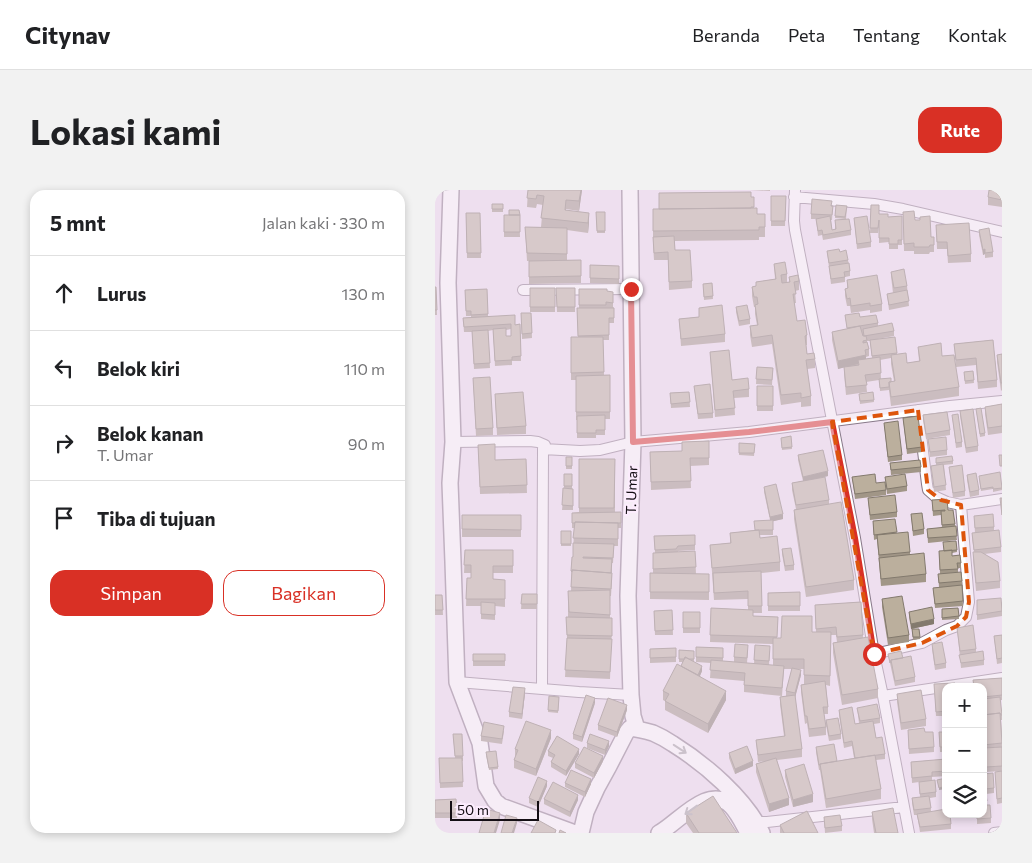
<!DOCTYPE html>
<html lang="id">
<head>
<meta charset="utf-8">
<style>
	body { margin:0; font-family:Commissioner,sans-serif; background:#f2f2f2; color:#202124 }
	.controls { position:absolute; right:15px; bottom:15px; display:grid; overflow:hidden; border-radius:10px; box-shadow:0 2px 8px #0003 }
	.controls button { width:45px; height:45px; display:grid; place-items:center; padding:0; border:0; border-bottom:1px solid #e0e0e0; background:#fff; color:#202124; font:25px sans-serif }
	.scale { position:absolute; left:15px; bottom:12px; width:89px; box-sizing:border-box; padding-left:5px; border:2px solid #140e14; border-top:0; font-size:14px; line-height:18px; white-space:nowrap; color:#140e14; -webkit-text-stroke:4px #fcecfd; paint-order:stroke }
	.stop { position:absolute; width:15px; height:15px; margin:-11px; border:4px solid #d93025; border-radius:50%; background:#fff }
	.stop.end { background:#d93025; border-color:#fff; box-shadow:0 1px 5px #0008 }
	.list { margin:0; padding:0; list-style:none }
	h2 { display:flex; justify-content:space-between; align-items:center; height:65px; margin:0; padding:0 20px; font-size:21px }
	h2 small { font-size:16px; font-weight:400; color:#757577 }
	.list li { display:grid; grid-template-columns:32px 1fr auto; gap:15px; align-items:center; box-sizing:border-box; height:75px; padding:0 20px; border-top:1px solid #e0e0e0 }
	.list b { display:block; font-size:19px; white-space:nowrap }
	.list p { margin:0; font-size:16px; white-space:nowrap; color:#757577 }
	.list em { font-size:16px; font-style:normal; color:#757577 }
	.actions { display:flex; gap:10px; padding:15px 20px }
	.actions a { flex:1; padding:11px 0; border:1px solid #d93025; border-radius:15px; text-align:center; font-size:18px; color:#d93025 }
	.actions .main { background:#d93025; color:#fff }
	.icon { flex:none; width:28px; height:28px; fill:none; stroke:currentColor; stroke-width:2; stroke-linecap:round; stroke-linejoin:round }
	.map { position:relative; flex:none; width:567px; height:643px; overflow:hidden; border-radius:15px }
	header { display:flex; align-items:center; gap:30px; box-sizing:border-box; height:70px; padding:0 25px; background:#fff; border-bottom:1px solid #e0e0e0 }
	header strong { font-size:24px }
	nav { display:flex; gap:28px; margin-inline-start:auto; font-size:18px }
	.intro { display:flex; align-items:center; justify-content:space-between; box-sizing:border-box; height:120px; padding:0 30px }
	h1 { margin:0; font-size:35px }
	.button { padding:12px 22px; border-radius:15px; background:#d93025; color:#fff; font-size:18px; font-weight:700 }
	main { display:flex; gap:30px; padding:0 30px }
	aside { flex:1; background:#fff; border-radius:15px; box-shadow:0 2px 8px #0003 }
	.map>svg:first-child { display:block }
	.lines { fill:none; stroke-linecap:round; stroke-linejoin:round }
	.street-casing { stroke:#887989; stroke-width:12 }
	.primary-casing { stroke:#887989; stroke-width:18 }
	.street { stroke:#fff; stroke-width:10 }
	.primary { stroke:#fff; stroke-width:15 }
	.wall { fill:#a19687; fill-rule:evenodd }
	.shaded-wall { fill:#837a6e }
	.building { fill:#bbaf9d; stroke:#837a6e }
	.oneway { stroke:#a19fa1 }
	.route { stroke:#d93025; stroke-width:6 }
	.marked { fill:none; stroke:#dd550c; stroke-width:4; stroke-dasharray:10 6; stroke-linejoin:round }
	.labels { text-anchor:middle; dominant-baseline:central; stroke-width:4.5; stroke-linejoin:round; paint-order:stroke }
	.street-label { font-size:14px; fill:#140e14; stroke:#fcecfd }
</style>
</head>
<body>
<header>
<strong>Citynav</strong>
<nav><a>Beranda</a><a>Peta</a><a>Tentang</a><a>Kontak</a></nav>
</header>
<div class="intro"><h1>Lokasi kami</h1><a class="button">Rute</a></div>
<main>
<aside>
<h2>5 mnt<small>Jalan kaki · 330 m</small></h2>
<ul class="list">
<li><svg class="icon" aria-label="ahead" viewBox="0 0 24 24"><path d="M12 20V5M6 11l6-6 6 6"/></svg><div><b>Lurus</b></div><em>130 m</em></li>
<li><svg class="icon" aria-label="left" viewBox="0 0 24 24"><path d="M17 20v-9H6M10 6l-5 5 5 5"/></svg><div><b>Belok kiri</b></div><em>110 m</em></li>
<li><svg class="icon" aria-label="right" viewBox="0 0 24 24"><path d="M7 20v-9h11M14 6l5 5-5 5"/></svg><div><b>Belok kanan</b><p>T. Umar</p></div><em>90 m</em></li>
<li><svg class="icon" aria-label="arrive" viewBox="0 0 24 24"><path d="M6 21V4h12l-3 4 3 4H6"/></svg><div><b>Tiba di tujuan</b></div></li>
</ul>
<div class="actions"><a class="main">Simpan</a><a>Bagikan</a></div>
</aside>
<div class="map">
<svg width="567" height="643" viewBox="0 0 567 643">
	<rect width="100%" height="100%" fill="#eedfef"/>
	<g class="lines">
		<g class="street-casing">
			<path id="street" d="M360,0L359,31L360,40L420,348L439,464L448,506L474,643
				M359,7L439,14L468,19L567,42
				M88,100L196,99
				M483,220L492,294L493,300L501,307L512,312L526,315L567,309
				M18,252L95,251L103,252L110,255L108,259L145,261L165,260L198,252L314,242L515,216L567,211
				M439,464L487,453L511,440L522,436L531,427L534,412L526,315
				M22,492L144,502L196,505
				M107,499L108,259
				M448,506L567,488
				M322,632H332L469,617
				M559,643L567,642"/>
		</g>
		<g class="primary-casing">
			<path id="primary" d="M16,0L13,93L18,252L15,293L18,372L22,492L45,553L51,596L60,611L66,616L140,643
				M195,0L198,252L193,406L196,505L198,526L202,539
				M146,643L151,622L162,598L173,578L191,543L195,538C203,539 211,541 218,543C225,546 232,550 238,554C270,574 310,608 327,643
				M224,643C243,633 274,593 296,616C303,623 308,634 313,643"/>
		</g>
		<use href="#street" class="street"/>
		<use href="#primary" class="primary"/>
	</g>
	<path class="wall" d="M93,0H147L144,21L131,19V20L154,32L153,43L132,40V70H146V93L94,94V71H96H92L90,37H106L108,15L102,14L101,18L92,17Z
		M315,0H335V1Z
		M567,0V17L553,15V7Z
		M336,6H351L350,36H336Z
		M316,7H319V18L322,24H330V47H324V50L240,51V60L257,91V98L234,100L233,70H219L218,54V19H224Z
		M57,14H68V22H57Z
		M401,15L412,16L411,29L416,40V45L388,50L387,45L383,46L381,29H376V24L398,16L397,30H396L397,40L400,39V30L410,29L400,28Z
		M436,15L444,24L453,27L467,26V55H463V59H454V52L444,53V35L443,43H435Z
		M84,20L85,47H69V25H74Z
		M161,22H170V43H162Z
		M468,22L480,30L496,47H499V62H495L494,64H479V61H469Z
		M31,23H45L46,68H32Z
		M419,28L436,52V57L422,59Z
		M501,35L536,64V72L513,73L512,59H502Z
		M544,40L558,62V67L550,68V64L548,65L544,45Z
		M392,61L405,62L413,70L415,81V86L410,87V92L396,94Z
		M339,74L352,84V92H354V87L364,91V100L360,101L361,113H359L362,131L372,145V155H371L372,164L380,169V178L372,179L376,206V216L366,217V212L346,215L337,154L317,157L315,145V136L322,135L320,124V117H319L317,106V97L321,96V92L340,89Z
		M155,75L184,76V94L155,93Z
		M456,82L472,96L474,116L454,120L452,104L458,103L456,86Z
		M412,90L447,114V121L435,123V120L416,123L415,116H412L410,106V99L412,98Z
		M277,93L278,109L269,110L268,94Z
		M0,97H1L2,125H0Z
		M95,98H120V122H95Z
		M121,98H140V122H122Z
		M52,99L53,126L80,135L85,134L86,171H77V175L60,176L58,140L53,141L55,178L39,179L37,142H29L28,128L36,127V126H31L30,100ZM76,139V146H71V140Z
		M144,99L178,102V117L179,118V133H174V150H168L169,185H175V229H170V245H161V248H142V230H141V190H136V147H143L142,118H144Z
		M301,117L315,129V134L304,136L301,122Z
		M264,118L290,144V152L246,156L244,129L264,127Z
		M86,123H96L97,148L87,149Z
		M410,125L425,127L443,133V136L459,141V146L437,150L460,147L462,164L472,173L484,171L483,157L507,166L524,197V206L456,216L454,200L445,201L444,190L431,192L432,202L411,205L409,184V177L403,179L397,150V142L412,139ZM432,151H435L437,168L431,169V167L434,166V159ZM456,168V174L459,191L456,192L446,189L445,170Z
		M558,150L562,190V197L543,199L541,175L521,177L519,154Z
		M275,162L297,190L314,199V207L299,208L300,225L280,227Z
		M567,164V200L566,201L562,172V165Z
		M322,177L338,178L337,195L321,194Z
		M538,181L539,193L530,194L529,182Z
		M38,188L58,238V245L41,246Z
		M259,196L278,223V228L263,229Z
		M322,196H338V221H322Z
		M254,202L255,217L236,218L235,203Z
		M438,202L439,212L425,214L424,204Z
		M60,204L91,236V244L62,245Z
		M567,214V243L553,245L550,224V217Z
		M541,219L550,243V246L545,247Z
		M525,221L543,256V261L531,263L525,226Z
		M488,225L515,240V245L491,249L488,230Z
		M517,225L527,252V257L521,258Z
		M468,228L487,257V262L472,264Z
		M449,233L467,265V270L453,272Z
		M356,246L357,259L347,260L346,248Z
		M493,249L512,260V265L495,267Z
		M274,251V275L255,276L256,298L216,300L215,262L247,261Z
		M304,253L320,254L319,266L304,265Z
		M43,255L60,270L91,269L92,303L45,304Z
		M363,265L393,286L379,289L394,310V314L419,390V400L371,407L359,329V320L361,319L357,300V293L368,291L363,270Z
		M131,267H137V279H131Z
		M501,268L518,271V274L509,275L511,300L499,302L496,276L501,275Z
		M144,269H180V322H186V338H183V356H179L178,373H177V390L176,406H175V428L177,435L175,489L130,487L132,448L131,427H133V401H136L137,367H138L139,338H137V323L144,322Z
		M455,273L486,277V282L456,285Z
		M514,277L530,301V306L518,308Z
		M129,284H137V299H138V320H127L129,298Z
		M532,285L544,300V305L535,307L532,290Z
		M417,287L441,293L451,300V305L420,309Z
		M450,287L472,296V301L452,304Z
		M544,289L567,296V300L558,302V299L546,301Z
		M329,297L348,329L338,331V345H325V348L345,372V381L326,383L327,423H318V426L343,427L342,448H346L377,442H381L380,415L426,412L428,448L443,499V508L407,515L398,463V453L402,452L401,445H396L395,496L391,495L393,517V524H389L391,537V545L374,547L372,533L370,534L366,502V495L369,494V479H361L366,485L360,507L367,559V567L342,570L354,615L334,622L321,582V574L330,571L323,572L321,550L349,546L345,514V507L351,506V501L357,479H349L347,506L309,502V491L275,488L276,473L261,472V457L288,458V471L319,474L320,455L335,461L334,475L338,476V454L275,452L276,418L313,420V409L279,410L275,355L295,353V343L320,340L335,330L329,302Z
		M433,308L462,322V327L435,330Z
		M497,310L513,320H518L522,350L493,353L492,339L507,338L506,325L498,326Z
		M476,324L489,339V344L478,346Z
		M27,325H86V347H27Z
		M539,326L559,337V340L566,357V362L549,364L565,391V398L541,401L538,370L539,362L537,348V343H540Z
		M438,331L462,343L475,362V365L491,384V392L446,396L442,349L439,350Z
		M126,341H136V356H126Z
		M260,345V360L243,361V362L260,361L261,384H274V410L215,409V383H218V363H220L219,346Z
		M521,351L522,362L517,363V366L525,365L526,378H523V382L527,391L528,416L500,418L498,398L504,397L503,384H505L504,361H508Z
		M347,359L359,375V380L350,381L347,364Z
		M30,360H78V383H58V389L70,390V417L60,416V430L46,429V416H31L32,388H36V383H29Z
		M365,402V421H333V403Z
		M87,404H102V419H86Z
		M0,405H7L8,425H0Z
		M447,409L474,445V452L453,455L447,417Z
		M542,410L567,412V426L542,430Z
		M523,418L524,429L507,430V419Z
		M237,420L238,445H220L219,421Z
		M248,422H265V443H248Z
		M474,422L499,434L476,439L474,427Z
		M522,438L541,459V462L549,470V475L526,478Z
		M477,439H484L485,449L478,450Z
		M567,445V473L562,474L559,446Z
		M497,454L511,473V478L500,480L497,459Z
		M241,458V472L215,473V459Z
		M244,460L259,461V472H258L267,481L265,486L291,510L273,543L230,520V511L228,510V501L246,476L248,472H244Z
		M313,460L312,473L299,472V467Z
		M38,464H70V476H38Z
		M453,464L468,468L480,487V492L460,496Z
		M567,488V510H565L567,525V530H566L567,542V581L551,582L549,562H548V497H538V490Z
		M499,494L511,497V541L510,526H501Z
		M90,503L87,529L74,527V522Z
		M462,504L491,529V536L466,540L462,512Z
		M114,506L124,507L123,523L113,522Z
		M160,513L147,552L138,549V544Z
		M422,518L445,528V533L439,534L441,548L450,564V569L441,570L446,599V609L391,618L385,580H384L381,562V557L402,571L419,568L417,556L409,558L404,525V520L420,534L424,533Z
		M192,520L182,547L163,540V535Z
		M391,530L406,544V549L394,551L391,535Z
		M473,540L490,542L499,557V562L474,564Z
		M69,541L67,554L46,551V546Z
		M504,542H511V562H505Z
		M18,544L28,566V571H27L28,597L5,598L4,568H20Z
		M116,548L101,586L79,578V570L81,566H80V559Z
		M152,553L174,556L170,565L152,558Z
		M113,561L144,564L131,586L116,577V572L118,568L113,566Z
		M294,563L318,576L300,584L294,568Z
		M51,565L63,577V579L54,580Z
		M511,569V586L497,587V591L501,602V607L495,608L496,621L516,634V639L485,642L482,625H479L477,613V608L485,607L484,592L477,593L476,572Z
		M168,571L159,588L140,578V573Z
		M350,580L378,612L358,617L350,587Z
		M567,581V613L562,614L560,582Z
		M548,584L559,598V603L551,604L552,615L556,628V633L542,634V624H548Z
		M130,593L156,594L150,607L130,597Z
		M112,596L103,617L94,613V608Z
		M21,609L22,628H0V610Z
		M109,609L143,610L135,627L109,614Z
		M437,622L463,643H439L437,629Z
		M251,623L302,643H258L251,633Z
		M389,627L407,636V641L390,643Z
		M345,635L383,643H345Z"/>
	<path class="shaded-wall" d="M146,0H147L144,21V11Z
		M154,23V32L153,43V33Z
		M550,59V64L548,65V60Z
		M431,165V173L423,170V174L403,179V171Z
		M393,281V286L368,292V287Z
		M348,324V329L335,332V327Z
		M499,429V434L476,439V434Z
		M267,476V481L263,490V485Z
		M366,480V485L360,508V503Z
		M90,498V503L87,529V524Z
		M291,501V510L273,543V534Z
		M160,508V513L147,552V547Z
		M192,515V520L182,547V542Z
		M116,540V548L101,586V579Z
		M174,551V556L170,565V560Z
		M144,559V564L131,586V581Z
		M168,566V571L159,588V583Z
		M318,571V576L300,584V579Z
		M156,589V594L150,607V602Z
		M112,591V596L103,617V612Z
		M511,596V599L504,600V598Z
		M378,604V612L358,617V610Z
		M143,605V610L135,627V622Z
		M354,608V615L334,622V614Z
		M65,623V630L61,643H59Z
		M82,628V633L79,643H77Z"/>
	<path class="building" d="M93,0H146L144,11L131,10L130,20L154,23L153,33L106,28L109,6L102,5L101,9L92,8Z
		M554,0H567V10L553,7Z
		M316,2V7H319V17H316V18L224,19V3Z
		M336,6H351L350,31H336Z
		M377,9L397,11L396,16H398L397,25L376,24Z
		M57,14H68V19H57Z
		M401,15L412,16L410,27L400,26Z
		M436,15H444V24H453V27L467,26V50H463V54H454V48H444V30L443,38H435Z
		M322,18V24H330V37H324V40L218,41V19Z
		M74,20H84L85,25H74Z
		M479,21L480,30H485V27L495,26L496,47H499V55H495L494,57H479V53L469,54L468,22Z
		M161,22H170V41H162Z
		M31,23H45L46,63H32Z
		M69,25H85V42H69Z
		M395,26L397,40L401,39L400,30L414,29L416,40L388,45L387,40L383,41L381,29Z
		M432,26L436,52L422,54L419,28Z
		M534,33L536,64L513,66L512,52H502L501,35Z
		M90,37L132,38V64L92,63Z
		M554,38L558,62L550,63V59L548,60L544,40Z
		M239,46L240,60H255L257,91L234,92L233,62L219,63L218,47Z
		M404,59L405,62L411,60L413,70L394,73L392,61Z
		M146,70V86L94,87V71Z
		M350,72L352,84L346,85L347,93L355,92L354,87L363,85L364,91L359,92L361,104H358L362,131L370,130L372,145L370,146L372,164L379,163L380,169L371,170L376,206L366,208V203L346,205L337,145L317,148L315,136L323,135L320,115L323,114L322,107H319L317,97L321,96V92L341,89L339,74Z
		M414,73L415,81L409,82L410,87L396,89L394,76Z
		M155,75L184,76V89L155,88Z
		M469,79L472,96L459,98L456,82Z
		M442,85L447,114L435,116V113L416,116L415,108L412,109L410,99L413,98L412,90Z
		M277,93L278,106L269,107L268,94Z
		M0,97H1L2,120H0Z
		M95,98H120V117H95Z
		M121,98H140V117H122Z
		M52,99L53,124L36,125V121H31L30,100Z
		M144,99H172V101L178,102V113L171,112V115H144Z
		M472,100L474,111L454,115L452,104Z
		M287,115L290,144L246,149L244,129L264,127V118Z
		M312,115L315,129L304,131L301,117Z
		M142,118H179V128H174V145L143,146Z
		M86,123H96L97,143L87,144Z
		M424,123L425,127L441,125L443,133L412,138L410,125Z
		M80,125V135L85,134L86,166L77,167V170L60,171L58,139L71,138V146H76V134L29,137L28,128Z
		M457,133L459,141L429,146L428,139Z
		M425,136L428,146H431L432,150L428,151V153L432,152L434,159L430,160L431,165L403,171L397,142Z
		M53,140L55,173L39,174L37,141Z
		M136,147H168L169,182L136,183Z
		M460,147L462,163L437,166L435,150Z
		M558,150L562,190L543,192L541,168L521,170L519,154Z
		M506,153L507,166L519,165L524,197L456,207L454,192L460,191L456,165L471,163L472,173L485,171L483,157Z
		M294,160L297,190L313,188L314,199L298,201L300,218L280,220L275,162Z
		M567,164V193H566L562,165Z
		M445,167L446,183L430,185L432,195L411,197L409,177L424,175L423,170Z
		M322,177L338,178L337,190L321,189Z
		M538,181L539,190L530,191L529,182Z
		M175,185V222H141V186Z
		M55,187L58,238L41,239L38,188Z
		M456,188V192H454V197L445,198L444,189Z
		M275,194L278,223L263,224L259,196Z
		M322,196H338V216H322Z
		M88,202L91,236L62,238L60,204Z
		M254,202L255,212L236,214L235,203Z
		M438,202L439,210L425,211L424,204Z
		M567,214V236L553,238L550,217Z
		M546,218L550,243L545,244L541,219Z
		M538,219L543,256L531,258L525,221Z
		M512,222L515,240L491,244L488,225Z
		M523,224L527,252L521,253L517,225Z
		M170,225V240H161V243H142V226Z
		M483,226L487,257L472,259L468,228Z
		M463,231L467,265L453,267L449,233Z
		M356,246L357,257L347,258L346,248Z
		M511,247L512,260L495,262L493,249Z
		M274,251V268H255L256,291L216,292L215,262L247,261V252Z
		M304,253L320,254L319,263H304Z
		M60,254V270L91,269L92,295L45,297L43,255Z
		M388,260L393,281L368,287L363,265Z
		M564,265H567V276H565Z
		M517,266L518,271L501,273V268Z
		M131,267H137V276H131Z
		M144,269H180L179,318H144Z
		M485,270L486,277L456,280L455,273Z
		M508,274L511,295L499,297L496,276Z
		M527,275L530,301L518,303L514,277Z
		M565,282L567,298L558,299V297L546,299L544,286Z
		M541,283L544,300L535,302L532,285Z
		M129,284H137V296H129Z
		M440,284L441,293L450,292L451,300L420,304L417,287Z
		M470,284L472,296L452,299L450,287Z
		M390,287L394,310L361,315L357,293Z
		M341,294L348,324L335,327L329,297Z
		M128,298L138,299V316L127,315Z
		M460,305L462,322L435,325L433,308Z
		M565,308H567V325Z
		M512,309L513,320H518L520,334L507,335L506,321H510V320L498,321L497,310Z
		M406,312L419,390L371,397L359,320Z
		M186,322V333L140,332V333H137V323Z
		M487,323L489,339L478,341L476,324Z
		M558,324L559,337L540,338L539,326Z
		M27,325H86V340L27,339Z
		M460,329L462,342L439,345L438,331Z
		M338,330V340H320L319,331Z
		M140,332L183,333V349L138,348Z
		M521,336L522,346L493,348L492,339Z
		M324,340L325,348L342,346L345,372L277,378L275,355L296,353L295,343Z
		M564,340L566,357L539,360L537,343Z
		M126,341H136V354H126Z
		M473,342L475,362L444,365L442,345Z
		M260,345V355L243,356L241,359L220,360L219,346Z
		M521,351L522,360L509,361L508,352Z
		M138,353L179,354L178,368L148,367V368L177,369L176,383L137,380V382L136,381L137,367H138Z
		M356,358L359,375L350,376L347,359Z
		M30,360H78V376H58V389L70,390V409H31L32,388H36V375H29Z
		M517,360V366L525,365L526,373H522L523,379L505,380L504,361Z
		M260,361L261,377L218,379V363Z
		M538,362H546L563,372L565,391L541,393Z
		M489,363L491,384L446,389L444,368Z
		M137,380L177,383L176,399L136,397Z
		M326,381L327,416H313V401L279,403L278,383Z
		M526,382L527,391L504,393L503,384Z
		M215,383L274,384V402H215Z
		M527,395L528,411L500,414L498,398Z
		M175,400V425L134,422L133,401Z
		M365,402V416H333V403Z
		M87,404H102V414H86Z
		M0,405H7L8,420H0Z
		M467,406L474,445L453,448L447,409Z
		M566,408L567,421L542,425V410Z
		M46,412L60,413V425L46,424Z
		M426,412L428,445L402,447L401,437L381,439L380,415Z
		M497,417L499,429L476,434L474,422Z
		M276,418L318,420V426L343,427L342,447L275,445Z
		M523,418L524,426L507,428V419Z
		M237,420L238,440L220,441L219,421Z
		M248,422H265V438H248Z
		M347,426H377V442H396L395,486L369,485V469H338V448H346Z
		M131,427L177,428V446L132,445Z
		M538,435L541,459L525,461L522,438Z
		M477,439H484L485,447H478Z
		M567,445V468L562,469L559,446Z
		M433,447L443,499L407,505L398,453Z
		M132,448L177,449L175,482L130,480Z
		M507,452L511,473L500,475L497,454Z
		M300,454L313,455L312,468L299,467Z
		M320,455L335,456L334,471L319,470Z
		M261,457L288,458V468L261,467Z
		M241,458V467L215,468V459Z
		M244,460L259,461V469H254L250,467V469H244Z
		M466,461L468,468L456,470L455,473L453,464Z
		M548,461L549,470L526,473L524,465Z
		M38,464H70V471H38Z
		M476,466L480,487L460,491L456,470Z
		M250,467L267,476L263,485L246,476Z
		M276,470L349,476L347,498L309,495L310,483L275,480Z
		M242,474L291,501L273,534L230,511L234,504L228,501Z
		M357,478L366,480L360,503L351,501Z
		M567,488V505L548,507V497H539L538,490Z
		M390,491L393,517H388L391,537L374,539L372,526H370L366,495Z
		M520,493V497H511V521L501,522L499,494Z
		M78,497L90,498L87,524L74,522Z
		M486,500L491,529L466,533L462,504Z
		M151,505L160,508L147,547L138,544Z
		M360,505L367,559L323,565L321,550L350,546L345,507Z
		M114,506L124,507L123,521L113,520Z
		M565,507L567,525H566L565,523L548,525V509Z
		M173,508L192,515L182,542L163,535Z
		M442,514L445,528L425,531L422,518Z
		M417,517L420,534L438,531L441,548L447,547L450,564L420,568L417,551L409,553L404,520Z
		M565,523L567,553L548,555V525Z
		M403,528L406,544L394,546L391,530Z
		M91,531L116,540L101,579L79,570L83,560L80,559Z
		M49,532L69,536L67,549L46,546Z
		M489,538L490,542H498L499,557L474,559L473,540Z
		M504,542H511V557H505Z
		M18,544H27L28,566H20Z
		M155,544L174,551L170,560L152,553Z
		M122,546L144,559L131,581L116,572L120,565L113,561Z
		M399,554L402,571L385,574V575H384L381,557Z
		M312,556L318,571L300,579L294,563Z
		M149,557L168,566L159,583L140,573Z
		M567,557V576L551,577L549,558Z
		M61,561L63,577L54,578L51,562Z
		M440,565L446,599L391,609L385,574Z
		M4,568H27L28,592L5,593Z
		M341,568L354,608L334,614L321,574Z
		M511,569V581L497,582V586L477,588L476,572Z
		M369,574L378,604L358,610L350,580Z
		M136,580L156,589L150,602L130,593Z
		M567,581V608L562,609L560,582Z
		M558,583L559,598L550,599L552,611L548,612V584Z
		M103,587L112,591L103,612L94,608Z
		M511,588V596L504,598L502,590Z
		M500,590L501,602L485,604L484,592Z
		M118,592L143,605L135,622L109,609Z
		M278,606L302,643H264L251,623Z
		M494,606L496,618L479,620L477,608Z
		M21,609L22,623H0V610Z
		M548,615H555L556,628L542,629V624H548Z
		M458,618L463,643H441L437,622Z
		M51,619L65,623L59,643H44Z
		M511,619V624H515L516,634L485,637L482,624Z
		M372,621L383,643H349L345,635Z
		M71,625L82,628L77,643H66Z
		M405,625L407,636L390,638L389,627Z
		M103,630L121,640L120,643H96Z
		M125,640L131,643H124Z"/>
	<defs><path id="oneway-shaft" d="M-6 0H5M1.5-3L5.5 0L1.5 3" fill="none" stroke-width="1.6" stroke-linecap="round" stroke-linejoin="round" transform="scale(1.25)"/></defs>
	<g class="oneway">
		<use href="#oneway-shaft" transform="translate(245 559) rotate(33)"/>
		<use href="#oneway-shaft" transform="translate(256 620) rotate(144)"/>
	</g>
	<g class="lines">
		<path class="route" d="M196,99L198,252L314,242L397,232L420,348L439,464"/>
	</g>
	<path d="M0 0H567V643H0ZM483,220L493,300L506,310L526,315L534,412L531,427L522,436L487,453L439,464L397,232Z" fill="#eedfef" fill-opacity=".55" fill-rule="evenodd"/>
	<path class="marked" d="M483,220L493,300L506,310L526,315L534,412L531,427L522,436L487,453L439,464L397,232Z"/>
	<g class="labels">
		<g class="street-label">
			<text transform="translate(196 300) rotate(-88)">T. Umar</text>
		</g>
	</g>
</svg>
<div class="controls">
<button>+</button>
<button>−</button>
<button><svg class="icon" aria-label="layers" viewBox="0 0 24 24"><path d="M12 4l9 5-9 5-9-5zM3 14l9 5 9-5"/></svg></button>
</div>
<div class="scale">50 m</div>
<div class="stop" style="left:439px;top:464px"></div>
<div class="stop end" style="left:196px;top:99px"></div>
</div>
</main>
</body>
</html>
